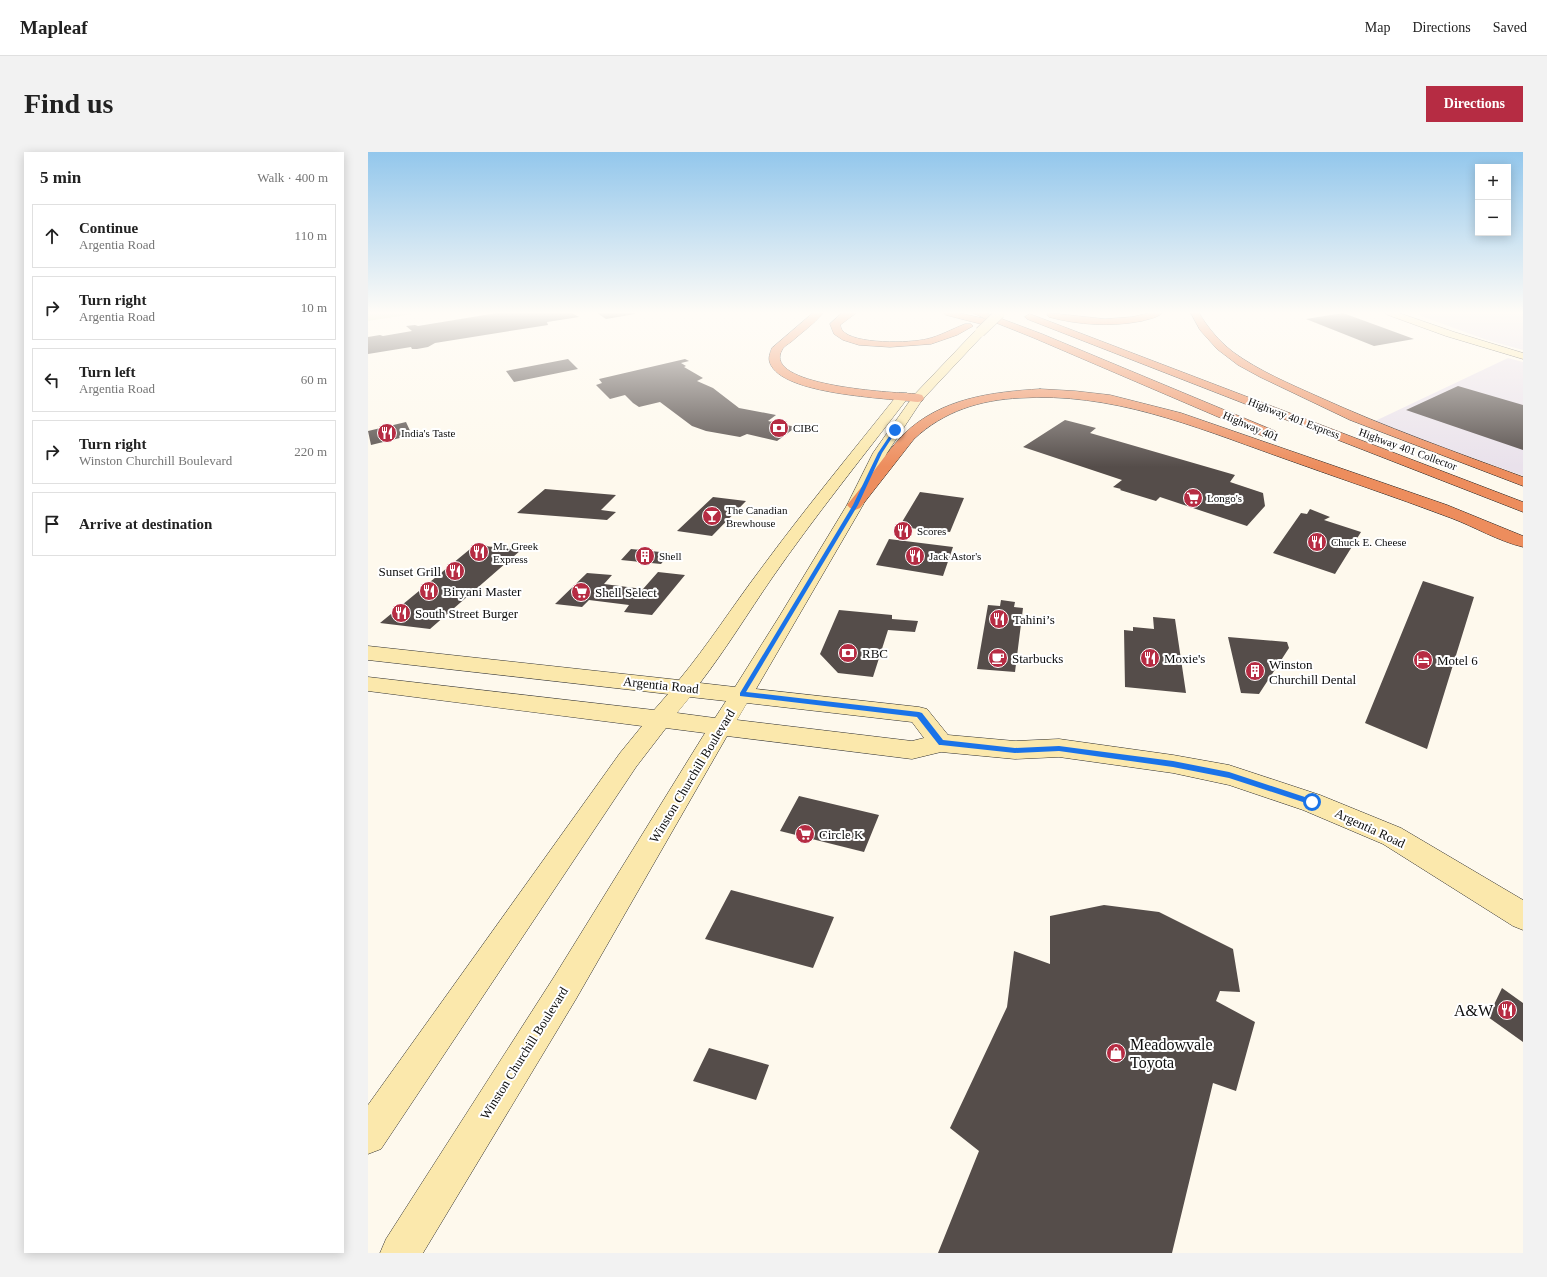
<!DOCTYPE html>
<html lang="en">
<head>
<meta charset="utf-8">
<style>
	body { margin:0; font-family:Georgia,serif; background:#f2f2f2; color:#222 }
	.controls { position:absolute; right:12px; top:12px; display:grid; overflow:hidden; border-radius:0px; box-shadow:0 2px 10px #0003 }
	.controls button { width:36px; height:36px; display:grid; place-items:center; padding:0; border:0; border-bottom:1px solid #e0e0e0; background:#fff; color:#222; font:20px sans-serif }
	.stop { position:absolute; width:12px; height:12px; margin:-9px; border:3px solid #1a73e8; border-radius:50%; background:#fff }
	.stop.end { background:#1a73e8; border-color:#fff; box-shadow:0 1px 4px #0008 }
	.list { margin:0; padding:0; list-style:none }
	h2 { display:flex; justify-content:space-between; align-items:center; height:52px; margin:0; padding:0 16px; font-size:17px }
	h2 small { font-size:13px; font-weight:400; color:#767676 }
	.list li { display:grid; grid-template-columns:26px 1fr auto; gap:12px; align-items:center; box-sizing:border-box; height:64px; margin:0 8px 8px; padding:0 8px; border:1px solid #e0e0e0; border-radius:0px }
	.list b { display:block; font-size:15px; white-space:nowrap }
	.list p { margin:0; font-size:13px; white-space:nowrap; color:#767676 }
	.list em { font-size:13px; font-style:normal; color:#767676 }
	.icon { flex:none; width:22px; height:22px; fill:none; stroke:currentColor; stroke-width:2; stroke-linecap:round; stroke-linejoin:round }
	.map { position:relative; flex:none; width:1155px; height:1101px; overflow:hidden; border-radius:0px }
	header { display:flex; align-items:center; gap:24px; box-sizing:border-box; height:56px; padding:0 20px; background:#fff; border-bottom:1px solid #e0e0e0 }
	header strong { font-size:19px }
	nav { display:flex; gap:22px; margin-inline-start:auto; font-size:14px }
	.intro { display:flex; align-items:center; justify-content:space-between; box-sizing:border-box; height:96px; padding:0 24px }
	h1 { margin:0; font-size:28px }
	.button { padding:10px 18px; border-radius:0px; background:#b62c43; color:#fff; font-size:14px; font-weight:700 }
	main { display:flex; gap:24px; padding:0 24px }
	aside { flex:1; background:#fff; border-radius:0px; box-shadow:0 2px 10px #0003 }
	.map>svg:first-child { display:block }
	.industrial { fill:#e9e1eb }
	.green { fill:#d6e7b9 }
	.building { fill:#554d4a }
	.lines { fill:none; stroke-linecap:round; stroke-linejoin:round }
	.secondary-casing { stroke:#2f2f2f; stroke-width:1 }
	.highway-casing { stroke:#1e1e1e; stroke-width:1 }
	.secondary { fill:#fbe8ac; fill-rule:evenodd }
	.highway { fill:#ed8d5d; fill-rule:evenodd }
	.secondary-bridge-casing { stroke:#2f2f2f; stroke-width:11; stroke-linecap:butt }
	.secondary-bridge { stroke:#fbe8ac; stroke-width:10 }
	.route { fill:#1a73e8 }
	.labels { text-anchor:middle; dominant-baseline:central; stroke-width:4; stroke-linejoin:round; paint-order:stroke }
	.far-street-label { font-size:11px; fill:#0d0d0d; stroke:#fff }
	.far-poi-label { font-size:11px; fill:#0d0d0d; stroke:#fff; text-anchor:start }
	.poi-label { font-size:13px; fill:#0d0d0d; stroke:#fff; text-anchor:start }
	.street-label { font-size:13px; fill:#0d0d0d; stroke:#fff }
	.near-poi-label { font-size:16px; fill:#0d0d0d; stroke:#fff; text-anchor:end }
</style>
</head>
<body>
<header>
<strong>Mapleaf</strong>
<nav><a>Map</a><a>Directions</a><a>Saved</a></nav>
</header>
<div class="intro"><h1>Find us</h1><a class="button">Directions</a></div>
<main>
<aside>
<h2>5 min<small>Walk · 400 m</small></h2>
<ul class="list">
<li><svg class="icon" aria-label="ahead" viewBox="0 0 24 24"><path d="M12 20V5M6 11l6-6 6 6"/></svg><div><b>Continue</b><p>Argentia Road</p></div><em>110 m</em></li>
<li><svg class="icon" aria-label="right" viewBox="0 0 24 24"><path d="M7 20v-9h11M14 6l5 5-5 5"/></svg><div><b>Turn right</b><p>Argentia Road</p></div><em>10 m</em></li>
<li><svg class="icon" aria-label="left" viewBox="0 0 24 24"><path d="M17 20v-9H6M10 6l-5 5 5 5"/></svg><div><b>Turn left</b><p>Argentia Road</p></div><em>60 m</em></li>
<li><svg class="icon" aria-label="right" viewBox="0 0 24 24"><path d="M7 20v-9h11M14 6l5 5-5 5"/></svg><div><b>Turn right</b><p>Winston Churchill Boulevard</p></div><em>220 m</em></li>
<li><svg class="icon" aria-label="arrive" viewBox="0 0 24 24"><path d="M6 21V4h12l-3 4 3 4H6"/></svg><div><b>Arrive at destination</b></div></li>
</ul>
</aside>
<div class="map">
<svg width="1155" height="1101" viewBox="0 0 1155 1101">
	<rect width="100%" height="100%" fill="#fef9ed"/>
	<path class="industrial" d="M1045,161H1155V198L1119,188Z
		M1140,206L1155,210V324L1005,270Z"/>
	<path class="green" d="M0,161H51L0,169Z"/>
	<path class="building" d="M129,161H204L211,165L179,170L180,173L67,191L60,195L49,197H44L43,195L0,202V185L12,183L15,184L44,179L38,174L47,173L50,174Z
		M229,161H267V162L238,167Z
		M975,161L1046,187L1006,194L938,167Z
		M200,207L210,217L146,230L138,219Z
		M317,207L321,209L313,211L318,214L316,215L335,226L329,229L345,236L371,256L408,263L400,269L428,275L409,289L379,282L372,285L338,279L324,274L292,250L271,255L265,251L257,243L242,247L228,233L234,231L231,227Z
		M1090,234L1155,253V298L1038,258Z
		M697,268L728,276L722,281L867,323L862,330L895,341L897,354L879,374L792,345L788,349L752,338L753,337L745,335L754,328L655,295Z
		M38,270L44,283L3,293L0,279Z
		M177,337L248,343L233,358L248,360L239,368L149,361Z
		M552,340L596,346L582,380L531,375Z
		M345,345L378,349L344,384L309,379Z
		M942,357L962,365L956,368L993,380L967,422L905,401L933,361L939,362Z
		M521,387L585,395L575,424L508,413Z
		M107,393L153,398L62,477L12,471Z
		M263,397L302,401L293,412L253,408Z
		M290,420L317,423L284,463L256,460L261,453L221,448L214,455L187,452L219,421L244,423L236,432L275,437Z
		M1055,429L1106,445L1059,597L997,571Z
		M633,448L647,450L646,455L655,456L647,520L609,517L620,453L632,454Z
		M471,458L524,463V467L550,469L547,480L520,478L505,525L470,521L452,502Z
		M785,465L807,467L818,541L757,535L756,478L765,479V475L786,477Z
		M860,485L919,490L921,496L891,542L873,541Z
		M431,644L511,663L496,700L412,679Z
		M363,738L466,765L445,816L337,787Z
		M736,753L791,760L865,797L872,840L852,839L848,849L887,870L868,939L845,931L804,1101H570L611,999L582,976L639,855L646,799L682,812V764Z
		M1134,836L1155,851V890L1120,865Z
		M341,896L401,913L388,948L325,929Z"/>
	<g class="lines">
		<g class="secondary-casing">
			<path id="secondary" d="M1018,161H1031L1086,180L1155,201V207L1078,184L1020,163Z
				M612,177L617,180L616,182L554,248L519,301L495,353L388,537L551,555L559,557L580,583L647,589L691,587L805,603L861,613L952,643L1033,676L1155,748V778L1145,774L1015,692L935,658L861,633L805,621L691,605L647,607L573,600L544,607L359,584L208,847L55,1101H12L18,1087L186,825L337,581L298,576L268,615L13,997L0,1002V953L252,601L274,574L0,539V525L286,558L300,542L0,508V494L311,528C340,493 364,455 392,418C436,358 484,300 531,241H539L541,244L539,247C494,306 447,364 404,426C380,461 358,497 332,531L367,535L411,465L479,353L505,301L546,243L608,178ZM322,545L358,549L347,566L309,561ZM379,551L544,570L556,586L544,589L369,568Z"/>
		</g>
		<g class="highway-casing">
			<path id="highway" d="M445,161H455C446,172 433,181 423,190C420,192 415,195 414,198C393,235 532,241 550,242L554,243L556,246L554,249L550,250C519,246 414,243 402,211C400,206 402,201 404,196Z
				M474,161H488L472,173C473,175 473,177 474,178C485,193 543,191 559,187C572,184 584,177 597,172H603L605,174L589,183L563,192L522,195L491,193L475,188L466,182L462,172Z
				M576,161H591L618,167L605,161H618L674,182L907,279L909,282L907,285H897L666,186L621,168L622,170L620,172L617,173L578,163Z
				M681,161L737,167L764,165L781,161H794C789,166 780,167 774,169C743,175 711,173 681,165L679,163Z
				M823,161H831C840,176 851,189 865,200C891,219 922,232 951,245C1017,275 1087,300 1155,325V334L982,268L892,225L870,213L849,197L832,178Z
				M662,162L1155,350V360L659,167L657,165Z
				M672,237L707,239L742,243L813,261L1079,353L1155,384V395C1130,389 1107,375 1083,366C1025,344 967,325 909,304C825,274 743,240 652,246C612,248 576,259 546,287L492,356L487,358L482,356L479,353C486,344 493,336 500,327C512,311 523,295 536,282C573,246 624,240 672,237Z"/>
		</g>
		<use href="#secondary" class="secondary"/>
		<use href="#highway" class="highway"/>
		<g class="secondary-bridge-casing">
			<path id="secondary-bridge" d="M612,180L632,161"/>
		</g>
		<use href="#secondary-bridge" class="secondary-bridge"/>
	</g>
	<linearGradient id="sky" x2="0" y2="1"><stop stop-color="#93c7ec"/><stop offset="0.51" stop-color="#fffcf7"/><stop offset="1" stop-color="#fffcf7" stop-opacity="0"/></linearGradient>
	<rect width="1155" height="315" fill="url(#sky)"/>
	<path class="route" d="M526,277L529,278L514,301L490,353L378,540L551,560L554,561L575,588L647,596L691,594L805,609L861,620L946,648V652L944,653L861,626L805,615L691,599L647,601L573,593H571L549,565L372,544V541L485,353L510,301Z"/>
	<defs>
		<g id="bank-disc" transform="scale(1)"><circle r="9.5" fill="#b62c43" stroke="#fff"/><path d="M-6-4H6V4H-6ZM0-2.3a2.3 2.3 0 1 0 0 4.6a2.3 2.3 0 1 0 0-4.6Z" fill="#fff"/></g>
		<g id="restaurant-disc" transform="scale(1)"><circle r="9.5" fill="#b62c43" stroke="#fff"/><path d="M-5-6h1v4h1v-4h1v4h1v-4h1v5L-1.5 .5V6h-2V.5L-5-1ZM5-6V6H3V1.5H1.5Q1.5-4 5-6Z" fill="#fff"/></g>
		<g id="supermarket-disc" transform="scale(1)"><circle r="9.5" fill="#b62c43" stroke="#fff"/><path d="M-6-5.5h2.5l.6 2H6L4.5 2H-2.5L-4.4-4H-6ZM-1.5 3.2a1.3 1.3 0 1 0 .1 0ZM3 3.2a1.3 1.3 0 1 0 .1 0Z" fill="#fff"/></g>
		<g id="bar-disc" transform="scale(1)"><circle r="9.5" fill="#b62c43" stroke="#fff"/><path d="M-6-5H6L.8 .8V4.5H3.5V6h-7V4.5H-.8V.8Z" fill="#fff"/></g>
		<g id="building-disc" transform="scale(1)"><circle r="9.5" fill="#b62c43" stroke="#fff"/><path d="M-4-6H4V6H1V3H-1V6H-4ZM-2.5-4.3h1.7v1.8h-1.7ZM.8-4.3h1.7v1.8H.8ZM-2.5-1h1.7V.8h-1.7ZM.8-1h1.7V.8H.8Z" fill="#fff"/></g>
		<g id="cafe-disc" transform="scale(1)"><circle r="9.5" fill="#b62c43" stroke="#fff"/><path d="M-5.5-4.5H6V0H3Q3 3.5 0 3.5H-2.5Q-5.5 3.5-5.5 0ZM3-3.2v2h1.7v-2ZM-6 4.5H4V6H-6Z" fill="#fff"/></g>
		<g id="hotel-disc" transform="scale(1)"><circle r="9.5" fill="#b62c43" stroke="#fff"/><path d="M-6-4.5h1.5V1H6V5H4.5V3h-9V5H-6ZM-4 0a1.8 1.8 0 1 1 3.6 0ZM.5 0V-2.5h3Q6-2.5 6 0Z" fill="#fff"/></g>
		<g id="shop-disc" transform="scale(1)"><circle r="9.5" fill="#b62c43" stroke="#fff"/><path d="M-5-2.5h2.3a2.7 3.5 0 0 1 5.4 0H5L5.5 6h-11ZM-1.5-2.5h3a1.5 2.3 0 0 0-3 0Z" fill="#fff"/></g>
	</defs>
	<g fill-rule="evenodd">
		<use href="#bank-disc" x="411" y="276"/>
		<use href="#restaurant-disc" x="19" y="281"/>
		<use href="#supermarket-disc" x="825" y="346"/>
		<use href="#bar-disc" x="344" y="364"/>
		<use href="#restaurant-disc" x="535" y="379"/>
		<use href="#restaurant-disc" x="949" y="390"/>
		<use href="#restaurant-disc" x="111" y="400"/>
		<use href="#building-disc" x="277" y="404"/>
		<use href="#restaurant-disc" x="547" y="404"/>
		<use href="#restaurant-disc" x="87" y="419"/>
		<use href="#restaurant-disc" x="61" y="439"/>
		<use href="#supermarket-disc" x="213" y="440"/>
		<use href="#restaurant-disc" x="33" y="461"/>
		<use href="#restaurant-disc" x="631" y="467"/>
		<use href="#bank-disc" x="480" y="501"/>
		<use href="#cafe-disc" x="630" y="506"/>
		<use href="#restaurant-disc" x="782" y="506"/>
		<use href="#hotel-disc" x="1055" y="508"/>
		<use href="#building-disc" x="887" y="519"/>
		<use href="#supermarket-disc" x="437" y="682"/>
		<use href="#restaurant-disc" x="1139" y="858"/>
		<use href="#shop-disc" x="748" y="901"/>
	</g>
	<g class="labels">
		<g class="far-street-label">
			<text transform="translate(926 266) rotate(21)">Highway 401 Express</text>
			<text transform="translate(883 274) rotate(23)">Highway 401</text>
			<text transform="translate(1040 297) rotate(20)">Highway 401 Collector</text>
		</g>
		<g class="far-poi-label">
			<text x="425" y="276">CIBC</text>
			<text x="33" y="281">India's Taste</text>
			<text x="839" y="346">Longo's</text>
			<text x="358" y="358">The Canadian<tspan x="358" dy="13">Brewhouse</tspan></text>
			<text x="549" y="379">Scores</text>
			<text x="963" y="390">Chuck E. Cheese</text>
			<text x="125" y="394">Mr. Greek<tspan x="125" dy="13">Express</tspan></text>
			<text x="291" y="404">Shell</text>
			<text x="561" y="404">Jack Astor's</text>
		</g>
		<g class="poi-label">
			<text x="73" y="419" text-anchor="end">Sunset Grill</text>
			<text x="75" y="439">Biryani Master</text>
			<text x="227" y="440">Shell Select</text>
			<text x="47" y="461">South Street Burger</text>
			<text x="645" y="467">Tahini’s</text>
			<text x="494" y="501">RBC</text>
			<text x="644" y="506">Starbucks</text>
			<text x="796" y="506">Moxie's</text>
			<text x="1069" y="508">Motel 6</text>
			<text x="901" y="512">Winston<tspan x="901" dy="15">Churchill Dental</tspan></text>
			<text x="451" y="682">Circle K</text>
		</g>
		<g class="street-label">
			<text transform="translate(293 533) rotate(6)">Argentia Road</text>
			<text transform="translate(324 624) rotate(-59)">Winston Churchill Boulevard</text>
			<text transform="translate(1002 676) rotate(25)">Argentia Road</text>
			<text transform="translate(156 901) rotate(-58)">Winston Churchill Boulevard</text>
		</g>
		<g class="near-poi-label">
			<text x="1125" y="858">A&amp;W</text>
			<text x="762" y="892" text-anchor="start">Meadowvale<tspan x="762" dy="18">Toyota</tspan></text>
		</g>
	</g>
</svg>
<div class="controls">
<button>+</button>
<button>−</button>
</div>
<div class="stop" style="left:944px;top:650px"></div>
<div class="stop end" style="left:527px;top:278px"></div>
</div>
</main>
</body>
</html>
